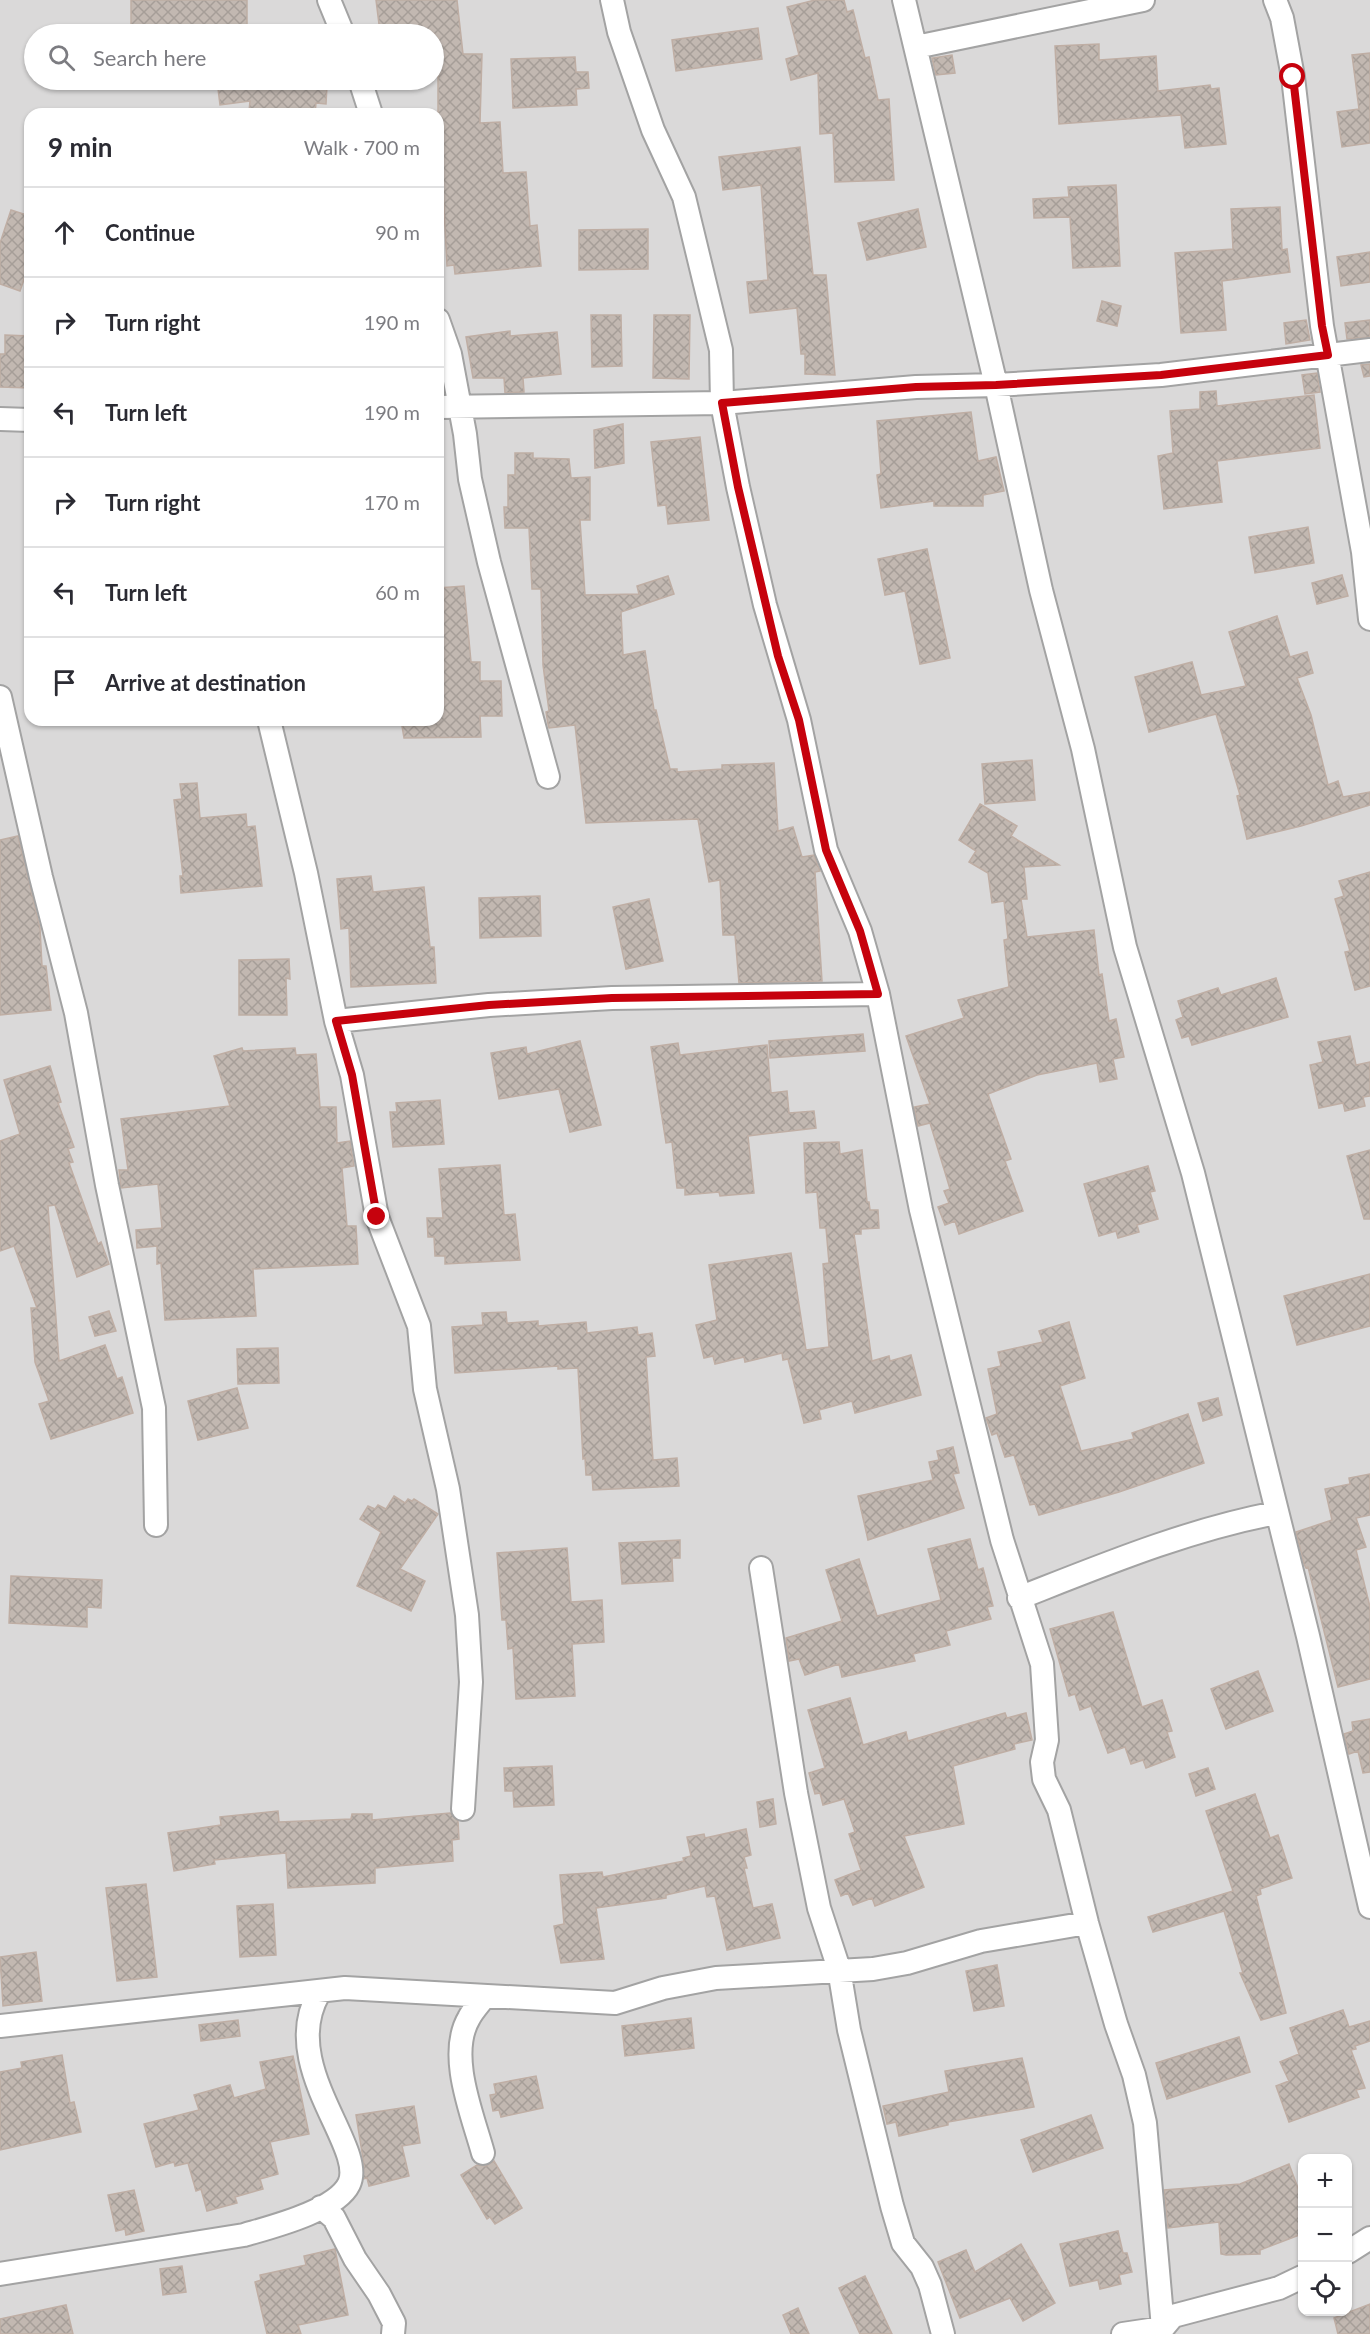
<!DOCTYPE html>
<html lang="en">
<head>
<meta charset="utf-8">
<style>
	body { margin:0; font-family:Lato,sans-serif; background:#f2f2f3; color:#2b2b33 }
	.controls { position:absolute; right:18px; bottom:18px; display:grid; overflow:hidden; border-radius:12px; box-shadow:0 2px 4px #0004 }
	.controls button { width:54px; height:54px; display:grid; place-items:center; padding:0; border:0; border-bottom:2px solid #e1e1e2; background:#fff; color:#2b2b33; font:30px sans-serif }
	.stop { position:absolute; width:18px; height:18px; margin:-14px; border:4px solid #c6020d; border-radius:50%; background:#fff }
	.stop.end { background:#c6020d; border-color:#fff; box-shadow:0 2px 6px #0008 }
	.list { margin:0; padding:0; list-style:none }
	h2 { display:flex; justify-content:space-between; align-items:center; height:78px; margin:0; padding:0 24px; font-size:26px }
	h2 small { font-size:20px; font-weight:400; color:#7c7c81 }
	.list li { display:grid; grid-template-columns:39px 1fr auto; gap:18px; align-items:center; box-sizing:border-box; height:90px; padding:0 24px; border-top:2px solid #e1e1e2 }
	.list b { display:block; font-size:22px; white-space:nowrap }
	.list em { font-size:20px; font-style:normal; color:#7c7c81 }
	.icon { flex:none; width:33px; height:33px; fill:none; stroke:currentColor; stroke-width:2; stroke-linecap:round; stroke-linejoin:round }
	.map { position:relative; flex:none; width:1370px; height:2334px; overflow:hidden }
	.search { position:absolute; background:#fff; box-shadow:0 2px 4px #0004; left:24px; top:24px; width:420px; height:66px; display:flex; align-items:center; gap:15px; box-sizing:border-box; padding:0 21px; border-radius:33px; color:#7c7c81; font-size:22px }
	.panel { position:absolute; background:#fff; box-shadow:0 2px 4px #0004; left:24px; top:108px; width:420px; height:618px; border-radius:18px }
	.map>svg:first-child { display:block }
	.residential { fill:#dad9d9; fill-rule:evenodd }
	.building { fill:url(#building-cross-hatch); stroke:#bfaea4; stroke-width:1.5 }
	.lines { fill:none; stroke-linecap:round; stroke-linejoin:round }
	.street-casing { stroke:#a3a3a3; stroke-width:26 }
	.street { stroke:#fff; stroke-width:22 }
	.route { stroke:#c6020d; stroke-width:8 }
</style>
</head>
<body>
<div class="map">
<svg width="1370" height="2334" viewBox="0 0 1370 2334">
	<defs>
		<pattern id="building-cross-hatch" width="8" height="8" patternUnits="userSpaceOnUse" patternTransform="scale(1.5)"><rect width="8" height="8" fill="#c2b8b1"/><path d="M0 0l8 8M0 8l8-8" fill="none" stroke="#a69e98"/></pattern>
	</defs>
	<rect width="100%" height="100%" fill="#ede9e1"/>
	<path class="residential" d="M0,0H1370V2334H0ZM34,34H434V80H34ZM30,114H438V720H30ZM1302,2158H1348V2312H1302Z"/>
	<path class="building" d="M131,0H247V34H228V29L193,30V34H131Z
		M376,0H457L463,54H482L480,123L500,122L503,173L526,172L530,226L537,225L541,266L455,274L454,265L447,266L442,171H438V39L434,40V34L380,32Z
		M815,0H844L847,12L853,10L865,58L869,57L878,100L889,99L894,180L835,182L833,133L820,134L818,73L791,80L786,59L799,55L787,7Z
		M758,28L762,59L676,71L672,40Z
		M1099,44V60L1156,56L1158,91L1210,85L1211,89L1219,88L1226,144L1185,148L1181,115L1059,124L1055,46Z
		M1370,53V143L1342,147L1337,112L1359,109L1352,55Z
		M952,55L955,73L936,75L932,58Z
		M575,57L576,72H588L589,88L576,89L577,105L513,108L511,59Z
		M217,80H308V83L327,85L326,104L316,103L315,114L249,112L250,101L220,105Z
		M800,147L813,275H826L835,375L805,374V354H801L797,308L750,313L747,282L768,280L761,185L723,190L719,157Z
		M1116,185L1120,266L1073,268L1070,217L1034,218L1033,199L1069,197L1068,187Z
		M1280,207L1282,250L1287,249L1290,272L1222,281L1226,330L1181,333L1175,253L1233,249L1231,209Z
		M918,209L926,247L867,260L858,223Z
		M11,210L30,216V262L20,291L0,284V243Z
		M648,229V269L579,270V230Z
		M1370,252V282L1341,286L1337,257Z
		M1102,301L1121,306L1117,326L1097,321Z
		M591,315H621L622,366L592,367Z
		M654,315H690L689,379L653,378Z
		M1306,320L1310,340L1286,344L1284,323Z
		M1370,320V337L1347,339L1345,323Z
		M510,331V336L557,332L561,374L523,378L524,392L505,393L504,378H473L466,337Z
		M5,335L30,336V388L0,387V354H5Z
		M1370,364V376L1364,377L1361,365Z
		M1317,373L1320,392L1305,394L1302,375Z
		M1216,391L1217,406L1314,395L1320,448L1217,461L1222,502L1164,509L1158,456L1173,453L1170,411L1200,409V392Z
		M971,412L978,461L996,457L1004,491L983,495V506H934V501L881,508L877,475L881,474L877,421Z
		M623,424L624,463L595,468L594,430Z
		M700,437L709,520L668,524L666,505L658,506L651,442Z
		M515,453H533V458L569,459L571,478L590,477V520H580L585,595L639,594L637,586L668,576L674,594L621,612L623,655L645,651L654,710H656L670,769H677V772L722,769V765L774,763L778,831L793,827L802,857L814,855L820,871L815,872L822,981L739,983L735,935H723L720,880L709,882L698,819L586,823L575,725L549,728L548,724L546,712L549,711L543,665L541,589H532L529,528H505L504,507H508V475H515Z
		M1308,527L1314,563L1255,573L1249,537Z
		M927,549L950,658L920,664L905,591L885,595L878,559Z
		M1342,575L1348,596L1317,604L1312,583Z
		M464,586L471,662H480V681H501L502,716H480L481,737L404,738L401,720H438V588Z
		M1277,616L1290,657L1307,652L1313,673L1297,678L1311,715L1328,785L1338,781L1343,797L1370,792V805L1301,826L1247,839L1237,796L1240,795L1216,714L1149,732L1135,677L1192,662L1201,695L1246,686L1229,632Z
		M1032,760L1035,800L985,804L982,764Z
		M197,783L200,818L246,814L247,827L255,826L262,886L181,893L180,876H183L174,800L182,799L180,784Z
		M980,804L1017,826L1011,836L1059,865L1024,867L1027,899H1021L1027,937L1094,930L1099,975L1102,974L1109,1021L1116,1019L1124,1057L1113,1059L1117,1079L1100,1082L1097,1063L1037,1075L988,1094L1011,1159L1005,1161L1023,1211L959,1234L955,1221L945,1225L938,1207L949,1203L944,1191L950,1189L930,1123L918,1126L914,1107L930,1104L906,1036L964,1018L958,1000L1009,987L1004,940L1008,939L1004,901L992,903L988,873L969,862L976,851L959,840Z
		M18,836L40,928L42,966H46L51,1010L0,1015V840Z
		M1370,872V986L1355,990L1345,952L1350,951L1335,899L1344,896L1339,881Z
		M371,876L373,892L424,887L430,947H434L436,983L351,987L349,928L341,929L337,879Z
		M540,896L541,936L480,938L479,898Z
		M649,899L663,961L626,969L613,907Z
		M289,959L290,979L286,978L287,1015H239V960Z
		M1276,978L1288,1017L1192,1045L1189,1036L1182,1038L1176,1020L1183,1017L1178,1001L1218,988L1221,995Z
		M863,1034L865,1051L770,1058L769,1041Z
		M1350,1036L1356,1065L1370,1062V1096L1363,1097L1365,1106L1345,1111L1343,1103L1319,1108L1310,1065L1323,1062L1318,1042Z
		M580,1041L601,1125L570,1132L559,1089L499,1099L491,1053L526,1047L527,1054Z
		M678,1043L680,1055L767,1045L771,1093L787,1091L789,1113L814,1111L816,1128L748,1136L754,1193L720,1196L719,1192L685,1195V1188H677L672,1142L666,1143L651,1047Z
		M242,1048L243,1051L295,1048L296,1055L316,1054L320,1107H336L337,1143L350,1141L354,1166L342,1168L347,1226H356L358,1264L253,1269L256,1316L165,1320L161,1263L157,1264V1246L137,1248L136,1230L162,1228L158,1184L121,1188L119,1170H128L121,1119L230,1106L214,1056Z
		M50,1066L61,1102L58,1103L74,1147L68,1149L73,1162L69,1163L98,1244L101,1242L109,1264L77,1277L55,1205L48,1206L59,1361L105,1345L117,1379L122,1377L133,1413L51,1439L39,1404L49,1401L35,1362L31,1308H37L14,1246L0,1251V1141L20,1134L4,1080Z
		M440,1100L444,1144L393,1147L390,1112H397L396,1103Z
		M839,1142L840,1154L862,1150L867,1202H869L870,1210H878L879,1228L861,1229V1234H854L872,1361L889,1356L890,1361L911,1355L921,1395L855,1413L852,1401L819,1410L821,1419L804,1423L788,1359L783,1360L782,1353L745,1362L744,1357L715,1364L713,1356L704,1358L696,1325L717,1320L709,1265L791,1253L806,1350L829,1347L823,1264L829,1263L826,1228H820L817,1192L806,1193L804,1143Z
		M1370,1150V1219H1364L1347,1156Z
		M500,1165L504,1215L515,1214L520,1260L445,1264V1256H435L434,1237H428L427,1218H443L439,1169Z
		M1148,1166L1155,1191L1150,1192L1158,1219L1137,1225L1139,1232L1118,1238L1116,1231L1099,1236L1084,1184Z
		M1370,1274V1326L1297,1345L1284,1296Z
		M109,1311L116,1331L95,1336L89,1317Z
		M506,1312L507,1323L538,1321V1326L586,1322L587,1333L637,1327L638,1335L652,1333L655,1356L646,1357L653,1460L677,1458L679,1486L593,1490L592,1475H586L585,1458L583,1459L578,1368L558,1369V1366L455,1373L452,1327L483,1325L482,1313Z
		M1069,1322L1085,1378L1060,1386L1081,1451L1134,1439L1132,1433L1188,1414L1204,1463L1119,1492L1039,1515L1035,1504L1030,1505L1014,1455L1005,1457L997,1433L992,1435L986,1418L997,1414L988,1369L1001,1366L998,1352L1043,1342L1039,1331Z
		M278,1348L279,1383L238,1384L237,1349Z
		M237,1388L248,1428L198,1440L188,1401Z
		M1218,1398L1222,1415L1203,1421L1198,1403Z
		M953,1447L959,1473L953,1474L964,1508L868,1540L858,1496L933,1480L929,1462L939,1460L937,1451Z
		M1370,1474V1515L1356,1518L1366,1547L1356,1550L1370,1607V1679L1338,1687L1308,1567L1306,1568L1304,1564L1296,1532L1332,1520L1325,1489L1350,1484L1349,1478Z
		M394,1496L405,1503L408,1499L412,1501L414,1499L438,1514L400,1569L425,1581L411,1611L357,1586L381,1532L360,1519L368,1506L375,1509L378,1505L386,1509Z
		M970,1539L978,1570L983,1568L993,1606L987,1607L991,1619L946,1631L950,1645L913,1654L915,1661L842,1677L839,1664L805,1675L799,1659L789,1661L786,1638L842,1621L826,1570L859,1559L877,1616L941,1600L928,1549Z
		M680,1540V1558H672L673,1581L622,1584L619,1543Z
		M567,1548L571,1602L602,1600L604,1642L572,1644L575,1696L516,1699L513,1648L508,1649L506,1620H502L497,1553Z
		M11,1576L102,1580L101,1608L87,1607V1627L9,1623Z
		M1113,1612L1142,1707L1162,1700L1172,1731L1167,1732L1175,1757L1146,1768L1143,1760L1131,1764L1125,1747L1108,1753L1091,1706L1080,1710L1075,1694L1069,1696L1050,1629Z
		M1258,1671L1273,1711L1226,1729L1211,1689Z
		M850,1698L863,1745L906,1732L908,1741L1005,1713L1007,1718L1026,1713L1032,1740L1014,1744L1015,1749L953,1766L964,1824L904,1836L924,1887L875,1906L872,1898L853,1905L848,1893L841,1896L835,1880L861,1870L849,1834L855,1832L844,1799L823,1805L820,1793L815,1794L809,1773L825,1768L808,1710Z
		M1370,1719V1772L1363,1773L1358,1751L1349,1754L1344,1734L1353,1731L1352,1722Z
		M552,1766L554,1805L514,1807L513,1791H505L504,1768Z
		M1208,1768L1215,1789L1196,1796L1189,1774Z
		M1255,1794L1270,1838L1278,1835L1292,1878L1260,1889L1261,1894L1256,1896L1286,2013L1261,2020L1240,1973H1243L1224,1911L1153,1932L1148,1917L1233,1891L1206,1811Z
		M773,1799L776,1824L760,1827L757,1802Z
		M278,1811L279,1822L351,1819L352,1814H372V1820L450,1813L458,1821L459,1839L452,1840L453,1861L375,1868V1883L288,1888L286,1853L214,1860L215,1864L174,1871L168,1833L221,1825L220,1817Z
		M746,1829L751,1855L744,1857L747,1868H744L753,1908L772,1904L780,1938L727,1950L715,1896L707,1897L705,1886L666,1895V1898L596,1908L604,1959L561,1963L554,1926L564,1924L560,1875L602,1872L603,1877L684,1861L683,1858L691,1856L687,1837L704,1834L705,1838Z
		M146,1884L157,1977L117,1981L106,1888Z
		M273,1904L276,1955L240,1957L237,1906Z
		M36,1952L42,2001L3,2006L0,1957Z
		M997,1965L1004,2006L974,2011L966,1971Z
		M1343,2010L1349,2027L1370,2021V2041L1355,2046L1356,2049L1351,2050L1365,2088L1356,2090L1359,2097L1289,2122L1276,2086L1289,2081L1280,2062L1299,2054L1290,2028Z
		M691,2018L694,2048L625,2056L622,2026Z
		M238,2020L240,2036L201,2041L199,2025Z
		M1239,2037L1250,2072L1167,2099L1156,2063Z
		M62,2055L70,2103L74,2102L81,2132L0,2150V2072L22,2068L21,2062Z
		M293,2056L309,2134L270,2142L278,2174L260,2179L263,2189L235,2197L237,2203L207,2211L201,2189L196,2191L188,2163L175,2166L174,2162L156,2167L144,2124L199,2110L194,2095L230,2085L234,2098L266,2089L260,2062Z
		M1022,2058L1034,2107L948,2122V2125L899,2136L896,2122L887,2124L883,2106L949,2092L945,2071Z
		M536,2076L543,2108L501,2117L499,2110L493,2111L490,2095L496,2094L494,2084Z
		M414,2106L420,2143L402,2146L409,2176L369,2186L367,2178L363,2179L364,2165L356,2115Z
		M1091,2115L1103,2148L1033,2172L1021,2140Z
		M494,2161L522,2208L495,2224L490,2217L487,2219L461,2175L477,2165L486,2166Z
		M1289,2164L1302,2199V2234L1260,2250V2254L1226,2255L1221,2254L1219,2222L1168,2228L1164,2190L1240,2184Z
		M134,2190L144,2231L126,2235L125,2229L116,2231L108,2195Z
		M1118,2231L1123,2253H1127L1132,2272L1119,2275L1121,2284L1100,2289L1098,2280L1070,2286L1060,2244Z
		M1021,2244L1055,2303L1023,2321L1010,2298L960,2318L938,2262L966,2250L975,2272Z
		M335,2249L348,2315L298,2325L301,2334H267L255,2282L261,2280L260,2275L306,2265L304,2256Z
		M182,2266L186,2292L163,2295L160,2269Z
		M865,2276L892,2334H860L839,2288Z
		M1370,2304V2334H1338L1334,2318Z
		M66,2305L73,2334H0V2319Z
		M798,2308L809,2334H791L783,2315Z"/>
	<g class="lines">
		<g class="street-casing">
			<path id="street" d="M329,0L343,34
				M612,0L619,32L653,130L684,197L721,350L722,403L738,487L765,605L799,720L826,850L860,931L878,994L921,1210L1002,1540L1042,1664L1047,1740L1042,1762L1044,1779L1059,1810L1087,1923L1116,2024L1134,2075L1145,2123L1163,2328
				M904,0L996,385L1041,590L1083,749L1125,947L1193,1173L1308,1636L1370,1907
				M1275,0L1282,18L1293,77L1322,326L1363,552L1370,619
				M916,47L1143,0
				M360,80L371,114
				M438,320L450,354L465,434L470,479L489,562L548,777
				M438,407L722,403L916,387L996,385L1161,375L1370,350
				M0,419L30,420
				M0,697L41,877L76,1013L107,1185L154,1408L156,1525
				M269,720L306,873L336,1021L352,1075L377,1217L419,1326L425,1389L448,1489L467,1615L471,1682L463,1809
				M336,1021L489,1005L612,998L878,994
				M761,1568L796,1793L819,1908L839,1969L849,2030L892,2206L903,2243L922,2267L930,2285L943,2334
				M1019,1598C1103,1565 1187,1530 1276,1513
				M0,2026L345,1988L615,2003L663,1988L716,1978L873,1969L907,1963L981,1941L1087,1923
				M483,2153C473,2116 447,2055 469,2018C473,2010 480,2003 485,1996
				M321,2207L334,2218L355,2259L379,2294L394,2323L393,2334
				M1348,2252L1370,2238
				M0,2274L244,2235C271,2227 336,2211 349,2184C367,2147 277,2065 319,1993
				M1123,2334L1163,2328L1173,2316L1279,2288L1302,2277"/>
		</g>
		<use href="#street" class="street"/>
	</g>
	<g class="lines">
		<path class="route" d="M377,1217L352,1075L336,1021L489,1005L612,998L878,994L860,931L826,850L799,720L778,656L738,487L722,403L916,387L996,385L1161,375L1328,355L1322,326L1293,77"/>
	</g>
</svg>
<div class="controls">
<button>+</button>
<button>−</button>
<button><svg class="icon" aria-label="locate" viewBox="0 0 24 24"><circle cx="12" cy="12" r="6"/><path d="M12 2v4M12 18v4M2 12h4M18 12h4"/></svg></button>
</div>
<div class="stop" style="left:1293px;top:77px"></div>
<div class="stop end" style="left:377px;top:1217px"></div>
<div class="search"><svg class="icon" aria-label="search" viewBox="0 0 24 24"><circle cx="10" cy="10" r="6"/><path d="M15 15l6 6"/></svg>Search here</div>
<section class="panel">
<h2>9 min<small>Walk · 700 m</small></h2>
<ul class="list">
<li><svg class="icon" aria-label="ahead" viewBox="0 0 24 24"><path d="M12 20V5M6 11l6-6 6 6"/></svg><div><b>Continue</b></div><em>90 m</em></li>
<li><svg class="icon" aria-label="right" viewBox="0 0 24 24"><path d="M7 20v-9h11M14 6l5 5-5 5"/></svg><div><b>Turn right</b></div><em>190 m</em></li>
<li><svg class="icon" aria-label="left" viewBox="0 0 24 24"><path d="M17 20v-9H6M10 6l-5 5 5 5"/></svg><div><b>Turn left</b></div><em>190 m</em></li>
<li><svg class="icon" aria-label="right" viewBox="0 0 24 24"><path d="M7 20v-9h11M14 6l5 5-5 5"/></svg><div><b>Turn right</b></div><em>170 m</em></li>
<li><svg class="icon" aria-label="left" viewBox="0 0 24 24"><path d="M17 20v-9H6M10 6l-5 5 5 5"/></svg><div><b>Turn left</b></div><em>60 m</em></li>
<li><svg class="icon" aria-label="arrive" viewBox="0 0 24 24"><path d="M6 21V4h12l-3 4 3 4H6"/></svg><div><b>Arrive at destination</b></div></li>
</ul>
</section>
</div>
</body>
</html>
